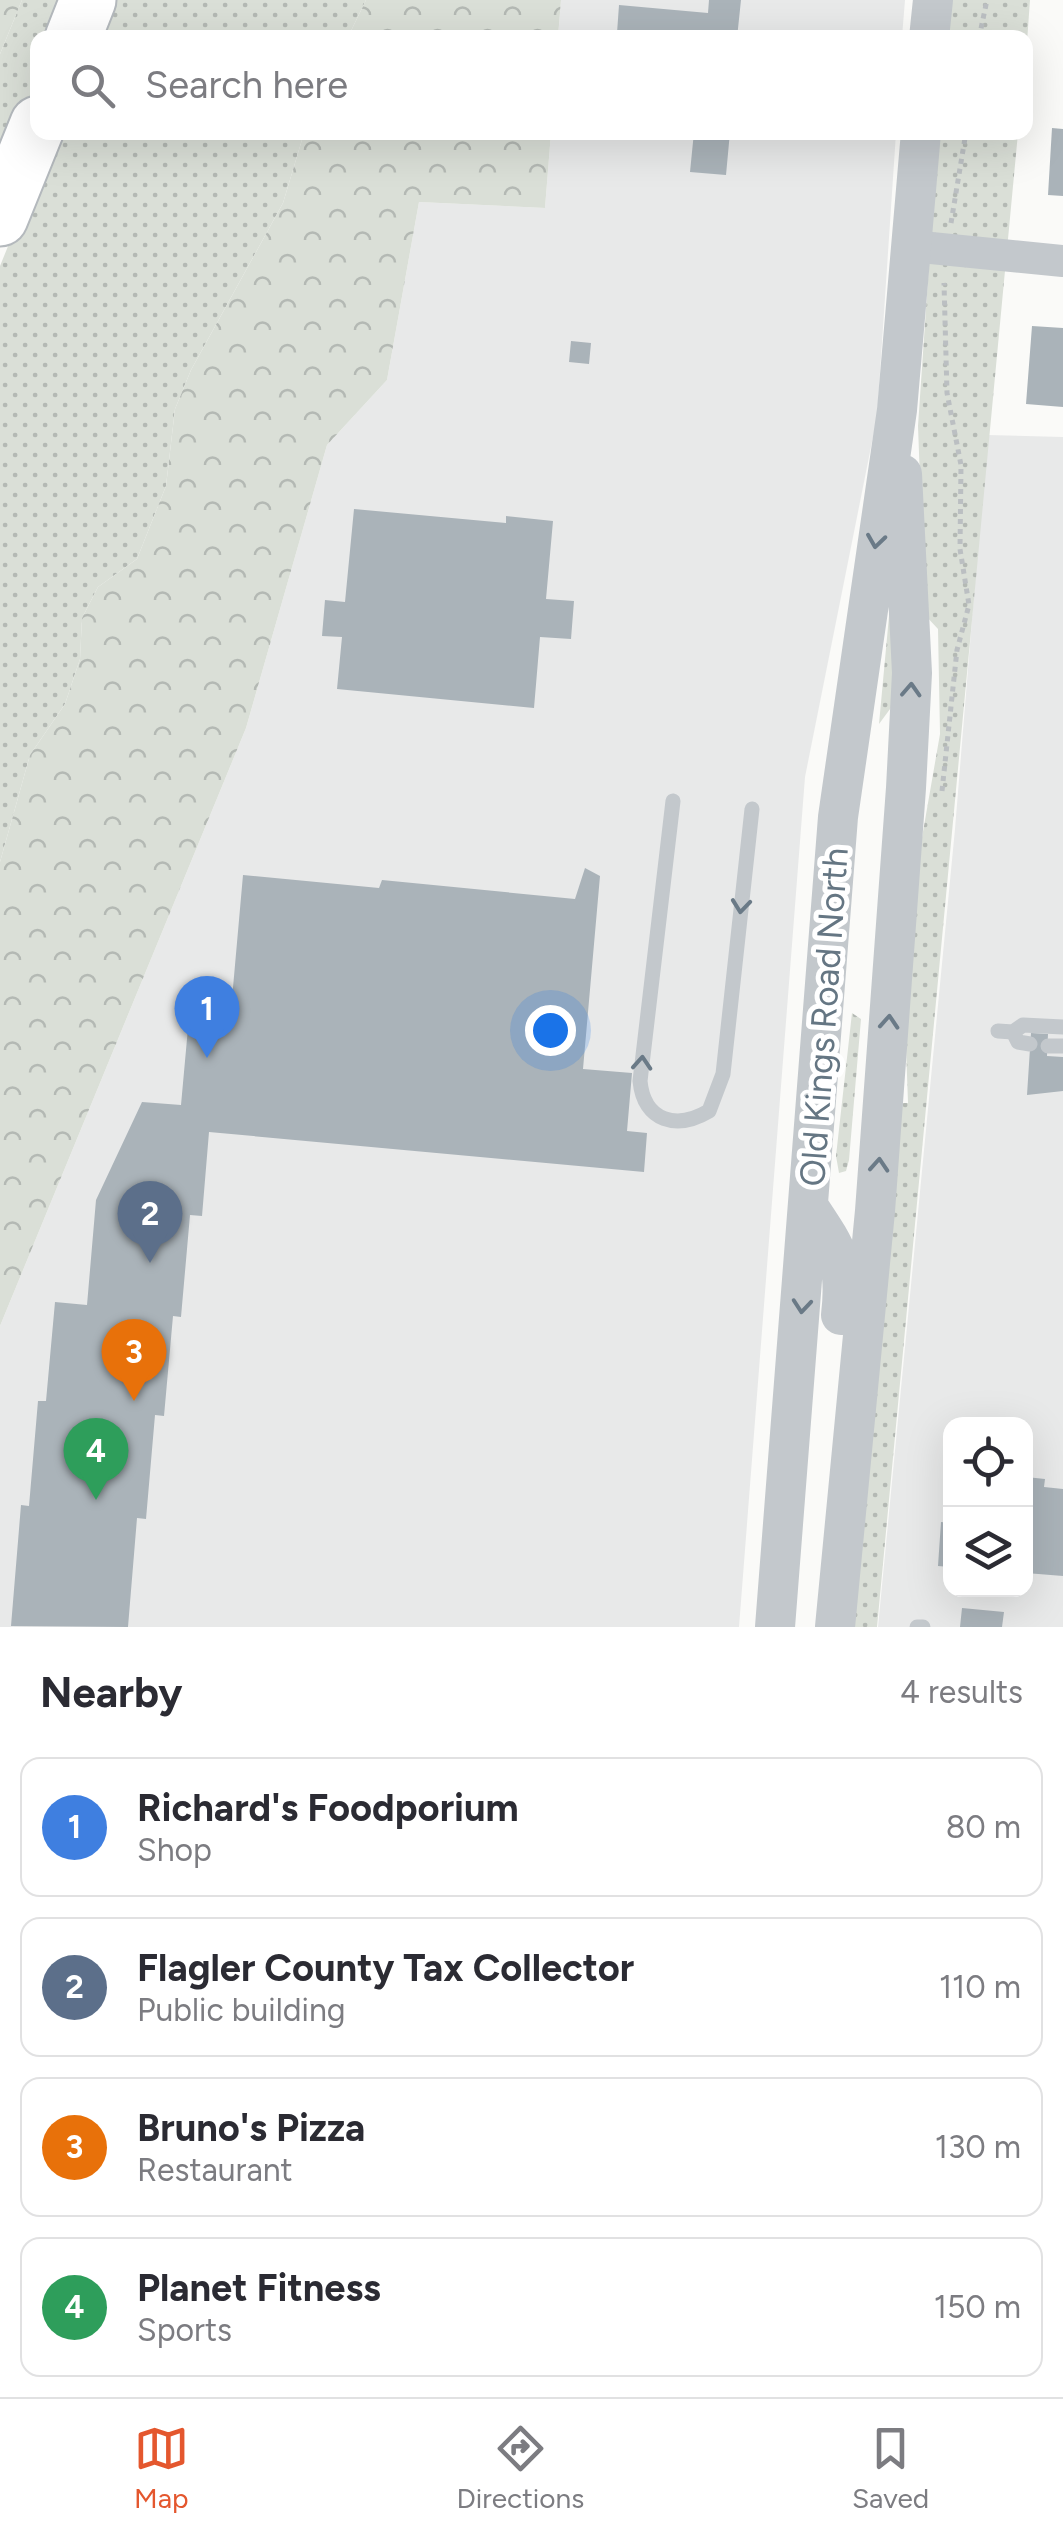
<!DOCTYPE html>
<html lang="en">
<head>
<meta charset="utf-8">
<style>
	body { margin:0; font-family:Figtree,sans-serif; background:#f7f7f7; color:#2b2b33 }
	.controls { position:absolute; right:30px; bottom:30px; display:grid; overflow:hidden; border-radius:20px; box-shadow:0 10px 40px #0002 }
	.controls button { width:90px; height:90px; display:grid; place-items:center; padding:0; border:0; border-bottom:2px solid #e1e1e2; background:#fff; color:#2b2b33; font:50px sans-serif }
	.you { position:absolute; left:550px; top:1030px; width:35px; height:35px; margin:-25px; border:8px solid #fff; border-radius:50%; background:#1a73e8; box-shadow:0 0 0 15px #1a73e833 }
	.badge { display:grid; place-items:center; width:65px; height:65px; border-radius:50%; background:#e4572e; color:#fff; font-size:32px; font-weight:700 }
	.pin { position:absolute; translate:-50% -82px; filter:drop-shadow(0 2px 5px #0008) }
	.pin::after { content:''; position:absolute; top:52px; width:35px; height:30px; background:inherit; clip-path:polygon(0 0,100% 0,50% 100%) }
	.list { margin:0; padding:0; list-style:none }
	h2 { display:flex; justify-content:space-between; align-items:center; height:130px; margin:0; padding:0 40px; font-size:42px }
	h2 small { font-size:32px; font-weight:400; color:#7c7c81 }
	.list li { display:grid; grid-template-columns:65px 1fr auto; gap:30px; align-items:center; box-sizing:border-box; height:140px; margin:0 20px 20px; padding:0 20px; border:2px solid #e1e1e2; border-radius:20px }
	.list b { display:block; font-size:38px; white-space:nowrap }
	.list p { margin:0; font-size:32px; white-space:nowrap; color:#7c7c81 }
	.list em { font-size:32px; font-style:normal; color:#7c7c81 }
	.icon { flex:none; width:55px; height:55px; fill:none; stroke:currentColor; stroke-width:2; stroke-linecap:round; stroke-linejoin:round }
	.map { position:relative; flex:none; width:1063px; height:1627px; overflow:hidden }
	.search { position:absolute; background:#fff; box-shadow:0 10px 40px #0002; left:30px; right:30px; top:30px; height:110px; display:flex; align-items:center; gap:25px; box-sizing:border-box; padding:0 35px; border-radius:20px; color:#7c7c81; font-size:38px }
	.sheet { height:770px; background:#fff }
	nav { display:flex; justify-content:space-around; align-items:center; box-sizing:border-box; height:140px; border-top:2px solid #e1e1e2; background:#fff; font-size:28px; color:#7c7c81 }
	nav a { display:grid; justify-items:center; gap:5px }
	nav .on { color:#e4572e }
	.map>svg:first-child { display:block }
	.built { fill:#e8e9e9; fill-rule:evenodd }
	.grass { fill:url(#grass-dots) }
	.forest { fill:url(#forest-crowns) }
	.building { fill:#aab3b9 }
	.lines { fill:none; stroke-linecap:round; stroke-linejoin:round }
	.motorway-casing { stroke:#b4b9bd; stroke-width:59 }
	.path { stroke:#bbbfc2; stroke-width:5; stroke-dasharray:5 5; stroke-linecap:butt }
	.service { stroke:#c3c8cc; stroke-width:15 }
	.minor { stroke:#c3c8cc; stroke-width:32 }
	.tertiary { stroke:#c3c8cc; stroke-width:40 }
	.motorway { stroke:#fff; stroke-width:55 }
	.oneway { stroke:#6a7a87 }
	.labels { text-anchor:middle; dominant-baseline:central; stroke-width:10; stroke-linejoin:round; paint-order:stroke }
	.street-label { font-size:35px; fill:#657683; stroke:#fff }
</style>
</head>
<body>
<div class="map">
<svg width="1063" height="1627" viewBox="0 0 1063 1627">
	<defs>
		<pattern id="grass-dots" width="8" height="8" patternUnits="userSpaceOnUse" patternTransform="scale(2.5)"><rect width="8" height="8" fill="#dadfd7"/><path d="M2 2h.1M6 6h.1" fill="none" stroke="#b4b9b4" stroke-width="1.8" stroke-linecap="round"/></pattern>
		<pattern id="forest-crowns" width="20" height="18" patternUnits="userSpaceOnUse" patternTransform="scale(2.5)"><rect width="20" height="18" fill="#dadfd7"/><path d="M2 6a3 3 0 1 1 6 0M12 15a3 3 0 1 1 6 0" fill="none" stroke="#b4b9b4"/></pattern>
	</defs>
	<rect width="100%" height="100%" fill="#fafaf8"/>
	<path class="built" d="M561,0H905L902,37L558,38Z
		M551,133H896L877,417L805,777L739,1627H0V1326L246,728L327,445L387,380L419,202L545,208Z
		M987,435L1063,437V1627H878L955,829ZM950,1424H1026V1590H950Z"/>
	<path class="grass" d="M22,0H77L62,37L38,38L37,99L0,191V54Z
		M107,0H366L348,37L92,38Z
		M950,0H1030L1026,56V38H947Z
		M54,133H304L283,203L191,370L175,409L166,486L137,559L98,587L82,618L80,659L65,704L30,755L0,862V266Z
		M938,133H1018L877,1627H850L900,1103H908L906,1047L920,849L940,734L938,629L925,615L918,426Z
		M893,573V705L879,724Z
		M852,1013L861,1019L849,1160L846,1171L839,1173L836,1156Z"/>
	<path class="forest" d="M0,0H22L0,54Z
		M366,0H561L558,37H348Z
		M304,133H551L545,208L419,202L387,380L327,445L246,728L0,1326V862L30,755L65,704L80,659L82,618L98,587L137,559L166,486L175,409L191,370L283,203Z"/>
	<path class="building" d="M709,0H741L737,38H630L617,33L619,5L708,13Z
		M1052,128L1063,129V196L1048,195Z
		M694,132H730L726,175L690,172Z
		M1032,326L1063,328V407L1026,404Z
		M571,341L591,343L589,364L569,362Z
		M354,509L506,523V516L553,521L546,599L574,601L571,639L540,637L534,708L337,689L342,637L322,636L325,600L345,602Z
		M585,868L600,876L583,1069L632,1073L627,1131L647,1133L644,1172L209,1132L202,1216L190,1215L181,1317L173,1316L164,1416L155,1415L146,1519L137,1518L128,1627L11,1626L21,1505L29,1506L38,1401H46L55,1302L87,1305L96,1200L142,1102L181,1105L190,1006L231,1010L243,875L379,888L382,880L575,899Z
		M1031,1033L1048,1034L1047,1056L1063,1057V1091L1027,1095Z
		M1026,1477L1045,1479L1044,1487L1063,1489V1576L1026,1573Z
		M941,1522L950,1523V1567L938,1566Z
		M962,1608L1004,1612L1002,1627H960Z"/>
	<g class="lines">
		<g class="motorway-casing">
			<path id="motorway" d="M73,38L88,0
				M0,218L38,124"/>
		</g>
		<path class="path" d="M979,38L987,0
			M951,223L966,132
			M942,791L957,650L969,605L960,549L961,465L947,393L944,283"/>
		<path class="service" d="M673,801L640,1081C644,1122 677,1130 709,1111L723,1074L752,809
			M998,1031L1013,1032L1023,1025L1063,1027
			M1013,1032L1018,1042L1030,1044
			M1048,1046H1063
			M917,1627H923"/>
		<path class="minor" d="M911,246L1063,261"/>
		<path class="tertiary" d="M929,38L933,0
			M810,1209C838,1251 847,1264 841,1315
			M775,1627L838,817L897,410L921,132
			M835,1627L875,1211L906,788L912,673L902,474"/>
		<use href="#motorway" class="motorway"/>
	</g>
	<defs><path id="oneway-chevron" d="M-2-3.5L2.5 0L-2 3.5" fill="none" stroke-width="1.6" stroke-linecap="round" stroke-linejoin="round" transform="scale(2.5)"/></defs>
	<g class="oneway">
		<use href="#oneway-chevron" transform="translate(876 541) rotate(98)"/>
		<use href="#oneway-chevron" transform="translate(911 690) rotate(-87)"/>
		<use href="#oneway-chevron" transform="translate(741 906) rotate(96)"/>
		<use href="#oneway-chevron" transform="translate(889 1022) rotate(-86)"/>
		<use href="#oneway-chevron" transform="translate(642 1063) rotate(-86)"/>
		<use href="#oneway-chevron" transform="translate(879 1165) rotate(-86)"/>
		<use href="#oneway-chevron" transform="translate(802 1306) rotate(95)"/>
	</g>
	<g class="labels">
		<g class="street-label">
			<text transform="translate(824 1017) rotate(-86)">Old Kings Road North</text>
		</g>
	</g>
</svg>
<div class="controls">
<button><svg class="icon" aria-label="locate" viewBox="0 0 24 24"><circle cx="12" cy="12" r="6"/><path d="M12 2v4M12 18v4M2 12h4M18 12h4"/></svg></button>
<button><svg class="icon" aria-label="layers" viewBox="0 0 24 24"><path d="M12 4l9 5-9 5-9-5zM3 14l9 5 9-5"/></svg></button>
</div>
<div class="you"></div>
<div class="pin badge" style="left:207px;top:1058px;background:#3f7fe0">1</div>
<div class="pin badge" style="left:150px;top:1263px;background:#5c6f8a">2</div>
<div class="pin badge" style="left:134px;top:1401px;background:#e8710a">3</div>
<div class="pin badge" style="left:96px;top:1500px;background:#2e9e5b">4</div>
<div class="search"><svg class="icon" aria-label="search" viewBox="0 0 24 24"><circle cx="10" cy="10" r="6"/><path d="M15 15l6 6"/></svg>Search here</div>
</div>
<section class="sheet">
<h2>Nearby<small>4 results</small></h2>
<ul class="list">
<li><span class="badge" style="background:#3f7fe0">1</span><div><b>Richard's Foodporium</b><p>Shop</p></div><em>80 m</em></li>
<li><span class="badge" style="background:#5c6f8a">2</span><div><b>Flagler County Tax Collector</b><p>Public building</p></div><em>110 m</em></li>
<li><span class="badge" style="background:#e8710a">3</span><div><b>Bruno's Pizza</b><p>Restaurant</p></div><em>130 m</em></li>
<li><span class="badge" style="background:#2e9e5b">4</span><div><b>Planet Fitness</b><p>Sports</p></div><em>150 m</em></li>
</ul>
</section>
<nav>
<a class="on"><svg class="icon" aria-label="map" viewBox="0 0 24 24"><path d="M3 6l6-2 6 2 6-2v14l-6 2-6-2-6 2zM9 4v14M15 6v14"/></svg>Map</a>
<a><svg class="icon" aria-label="directions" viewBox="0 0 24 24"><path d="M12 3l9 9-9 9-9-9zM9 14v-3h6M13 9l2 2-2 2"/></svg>Directions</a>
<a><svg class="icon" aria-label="saved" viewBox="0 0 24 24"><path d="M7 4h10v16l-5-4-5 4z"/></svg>Saved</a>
</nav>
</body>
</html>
